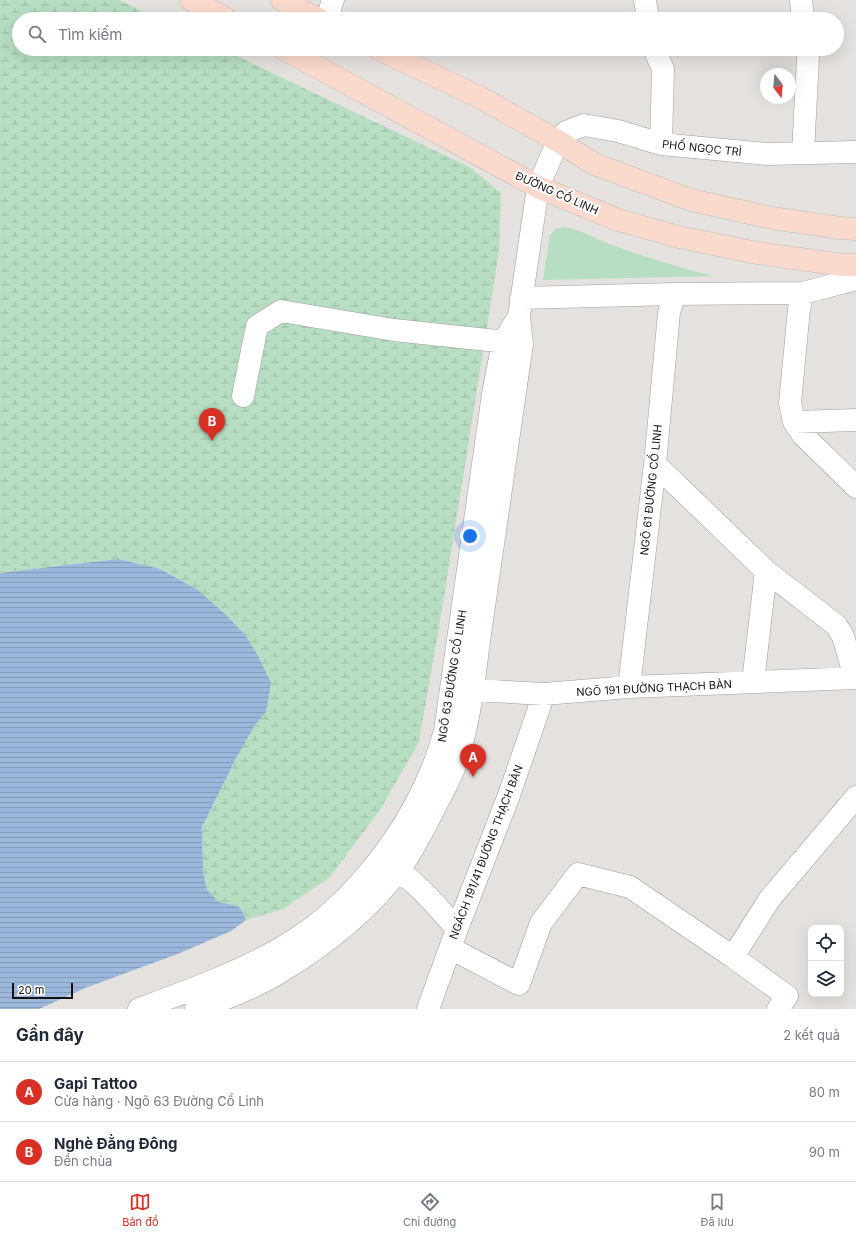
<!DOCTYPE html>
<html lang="vi">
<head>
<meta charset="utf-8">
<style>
	body { margin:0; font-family:Inter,sans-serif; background:#f6f6f7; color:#1f2937 }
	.controls { position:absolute; right:12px; bottom:12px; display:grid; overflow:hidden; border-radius:8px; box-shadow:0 4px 16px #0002 }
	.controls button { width:36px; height:36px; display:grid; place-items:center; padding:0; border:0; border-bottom:1px solid #e0e1e3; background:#fff; color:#1f2937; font:20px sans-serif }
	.compass { position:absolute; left:760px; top:68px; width:36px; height:36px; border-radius:50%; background:#fff; box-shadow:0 4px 16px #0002; rotate:164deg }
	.scale { position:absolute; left:12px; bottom:10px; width:61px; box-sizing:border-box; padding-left:4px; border:2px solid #131211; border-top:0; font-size:11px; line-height:14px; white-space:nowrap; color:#131211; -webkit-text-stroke:3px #fff; paint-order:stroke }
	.you { position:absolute; left:470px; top:536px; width:14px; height:14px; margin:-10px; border:3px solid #fff; border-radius:50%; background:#1a73e8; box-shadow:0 0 0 6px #1a73e833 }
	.badge { display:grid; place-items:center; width:26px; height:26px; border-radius:50%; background:#d93025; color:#fff; font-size:13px; font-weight:700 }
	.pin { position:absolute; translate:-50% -33px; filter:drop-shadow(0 1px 2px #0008) }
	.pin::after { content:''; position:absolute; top:21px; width:14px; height:12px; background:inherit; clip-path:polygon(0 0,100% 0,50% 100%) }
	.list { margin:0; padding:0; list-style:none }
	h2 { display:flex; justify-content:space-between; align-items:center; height:52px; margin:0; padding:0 16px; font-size:17px }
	h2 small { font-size:13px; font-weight:400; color:#747a83 }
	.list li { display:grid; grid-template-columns:26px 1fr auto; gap:12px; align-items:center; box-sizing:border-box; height:60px; padding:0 16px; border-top:1px solid #e0e1e3 }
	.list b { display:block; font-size:15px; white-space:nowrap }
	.list p { margin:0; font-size:13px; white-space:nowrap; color:#747a83 }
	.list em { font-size:13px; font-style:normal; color:#747a83 }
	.icon { flex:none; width:22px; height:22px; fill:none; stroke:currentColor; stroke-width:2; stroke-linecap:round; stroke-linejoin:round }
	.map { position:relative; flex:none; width:856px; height:1009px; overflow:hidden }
	.search { position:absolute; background:#fff; box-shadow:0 4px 16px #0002; left:12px; right:12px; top:12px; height:44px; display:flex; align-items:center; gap:10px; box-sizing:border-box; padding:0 14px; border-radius:22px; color:#747a83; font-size:15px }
	.sheet { height:172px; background:#fff }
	nav { display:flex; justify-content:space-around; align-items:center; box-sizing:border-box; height:56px; border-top:1px solid #e0e1e3; background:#fff; font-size:11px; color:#747a83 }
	nav a { display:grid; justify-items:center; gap:2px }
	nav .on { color:#d93025 }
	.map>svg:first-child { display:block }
	.green { fill:#b7dec3 }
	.wetland { fill:url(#wetland-marsh) }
	.water { fill:url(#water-rules) }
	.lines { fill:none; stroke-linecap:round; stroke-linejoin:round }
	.minor-casing { stroke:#9e9b98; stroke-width:23 }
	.major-casing { stroke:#bdbdbc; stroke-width:23 }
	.minor { stroke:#fff; stroke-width:22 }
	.major { stroke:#f9d9cc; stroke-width:22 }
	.labels { text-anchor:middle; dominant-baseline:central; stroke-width:4; stroke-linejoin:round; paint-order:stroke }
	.street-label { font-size:11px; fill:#131211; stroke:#fff }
</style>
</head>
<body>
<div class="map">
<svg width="856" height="1009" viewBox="0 0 856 1009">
	<defs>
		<pattern id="wetland-marsh" width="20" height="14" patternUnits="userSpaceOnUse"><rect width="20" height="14" fill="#b7dec3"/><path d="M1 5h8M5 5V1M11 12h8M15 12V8" fill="none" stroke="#9cbda6"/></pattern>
		<pattern id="water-rules" width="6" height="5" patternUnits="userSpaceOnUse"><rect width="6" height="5" fill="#9bb7db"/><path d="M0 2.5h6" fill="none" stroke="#859cbb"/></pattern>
	</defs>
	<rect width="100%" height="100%" fill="#e5e1de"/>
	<path class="green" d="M563,227C581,229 595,239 612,245C645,257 678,267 712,276L543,280L550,235L556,229Z"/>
	<path class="wetland" d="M0,0H119L159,19H19V49H222L471,168L501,193L499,251L443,603L419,742L380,810L329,878L283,909L246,920L242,911L238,906L219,902L207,890L203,871L202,827L236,758L255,725L266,712L198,590L160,569L118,559L0,573Z"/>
	<path class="water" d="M118,559L160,569L198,590L225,614L246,636L258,656L271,683L266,712L255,725L236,758L202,827L203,871L207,890L219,902L238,906L242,911L246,920L231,931L180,953L85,988L39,1009H0V573Z"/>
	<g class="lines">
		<g class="minor-casing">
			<path id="minor" d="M645,0L648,19
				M801,0L803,19
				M327,19L333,0
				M654,49L663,69L661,144
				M803,153L808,58L807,49
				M803,293L799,309L790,403L794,422L803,435L856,487
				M521,298L674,294L803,293L856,279
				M243,396L257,326L281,311L394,330L516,343
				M794,422L856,420
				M655,464L766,571L836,625L843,636L855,678
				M753,682L766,571
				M629,687L655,464L669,313L674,294
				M458,689L544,694L629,687L856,678
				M386,862C414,879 435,904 457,929
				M450,948L519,984L541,923L578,874L630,887L733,957L787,996L778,1009
				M733,957L769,900L856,797
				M139,1009C188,991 236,974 281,948C344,913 401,842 429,776C436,762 440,746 445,731L493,394L503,342L519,316
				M196,1009C223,1000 253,988 277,974C322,947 367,912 399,870C413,850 424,829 435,807C443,791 453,775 458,757C470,719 474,680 479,641L522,344L519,316L538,187L558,141L566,132L584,125L618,131L661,144L767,154L856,152
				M428,1009L457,929L509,795L544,694"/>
		</g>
		<g class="major-casing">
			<path id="major" d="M191,0L227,19
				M282,0L318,19
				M284,49L538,187L618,220L679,237L757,253L843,265H856
				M379,49L481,98L558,141L594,164L691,200L772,218L840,228L856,229"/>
		</g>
		<use href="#minor" class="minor"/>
		<use href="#major" class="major"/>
	</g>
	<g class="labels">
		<g class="street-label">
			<text transform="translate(702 148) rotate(6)">PHỐ NGỌC TRÌ</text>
			<text transform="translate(557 193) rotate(24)">ĐƯỜNG CỔ LINH</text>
			<text transform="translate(651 490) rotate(-84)">NGÕ 61 ĐƯỜNG CỔ LINH</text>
			<text transform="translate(452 676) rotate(-81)">NGÕ 63 ĐƯỜNG CỔ LINH</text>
			<text transform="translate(654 688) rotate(-3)">NGÕ 191 ĐƯỜNG THẠCH BÀN</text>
			<text transform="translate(486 852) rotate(-69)">NGÁCH 191/41 ĐƯỜNG THẠCH BÀN</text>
		</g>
	</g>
</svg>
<div class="controls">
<button><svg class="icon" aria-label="locate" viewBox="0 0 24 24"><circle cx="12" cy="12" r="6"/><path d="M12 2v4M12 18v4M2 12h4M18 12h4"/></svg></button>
<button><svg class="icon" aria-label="layers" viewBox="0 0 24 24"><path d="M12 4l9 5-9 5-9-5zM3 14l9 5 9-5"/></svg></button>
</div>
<svg class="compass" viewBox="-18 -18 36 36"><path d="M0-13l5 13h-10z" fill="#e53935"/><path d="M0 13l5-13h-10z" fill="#747a83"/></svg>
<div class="scale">20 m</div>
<div class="you"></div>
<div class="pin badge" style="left:473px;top:777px">A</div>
<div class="pin badge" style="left:212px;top:441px">B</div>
<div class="search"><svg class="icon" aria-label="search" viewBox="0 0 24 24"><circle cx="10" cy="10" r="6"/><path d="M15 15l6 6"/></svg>Tìm kiếm</div>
</div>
<section class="sheet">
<h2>Gần đây<small>2 kết quả</small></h2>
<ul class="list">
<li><span class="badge">A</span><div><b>Gapi Tattoo</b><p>Cửa hàng · Ngõ 63 Đường Cổ Linh</p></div><em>80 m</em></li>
<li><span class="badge">B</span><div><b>Nghè Đằng Đông</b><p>Đền chùa</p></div><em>90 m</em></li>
</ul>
</section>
<nav>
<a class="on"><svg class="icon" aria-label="map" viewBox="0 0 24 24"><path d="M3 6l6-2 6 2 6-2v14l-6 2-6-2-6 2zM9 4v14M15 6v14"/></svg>Bản đồ</a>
<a><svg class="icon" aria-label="directions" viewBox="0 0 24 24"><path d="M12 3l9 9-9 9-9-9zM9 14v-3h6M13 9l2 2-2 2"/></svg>Chỉ đường</a>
<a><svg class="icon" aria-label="saved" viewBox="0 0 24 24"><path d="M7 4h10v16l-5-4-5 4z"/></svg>Đã lưu</a>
</nav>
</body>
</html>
